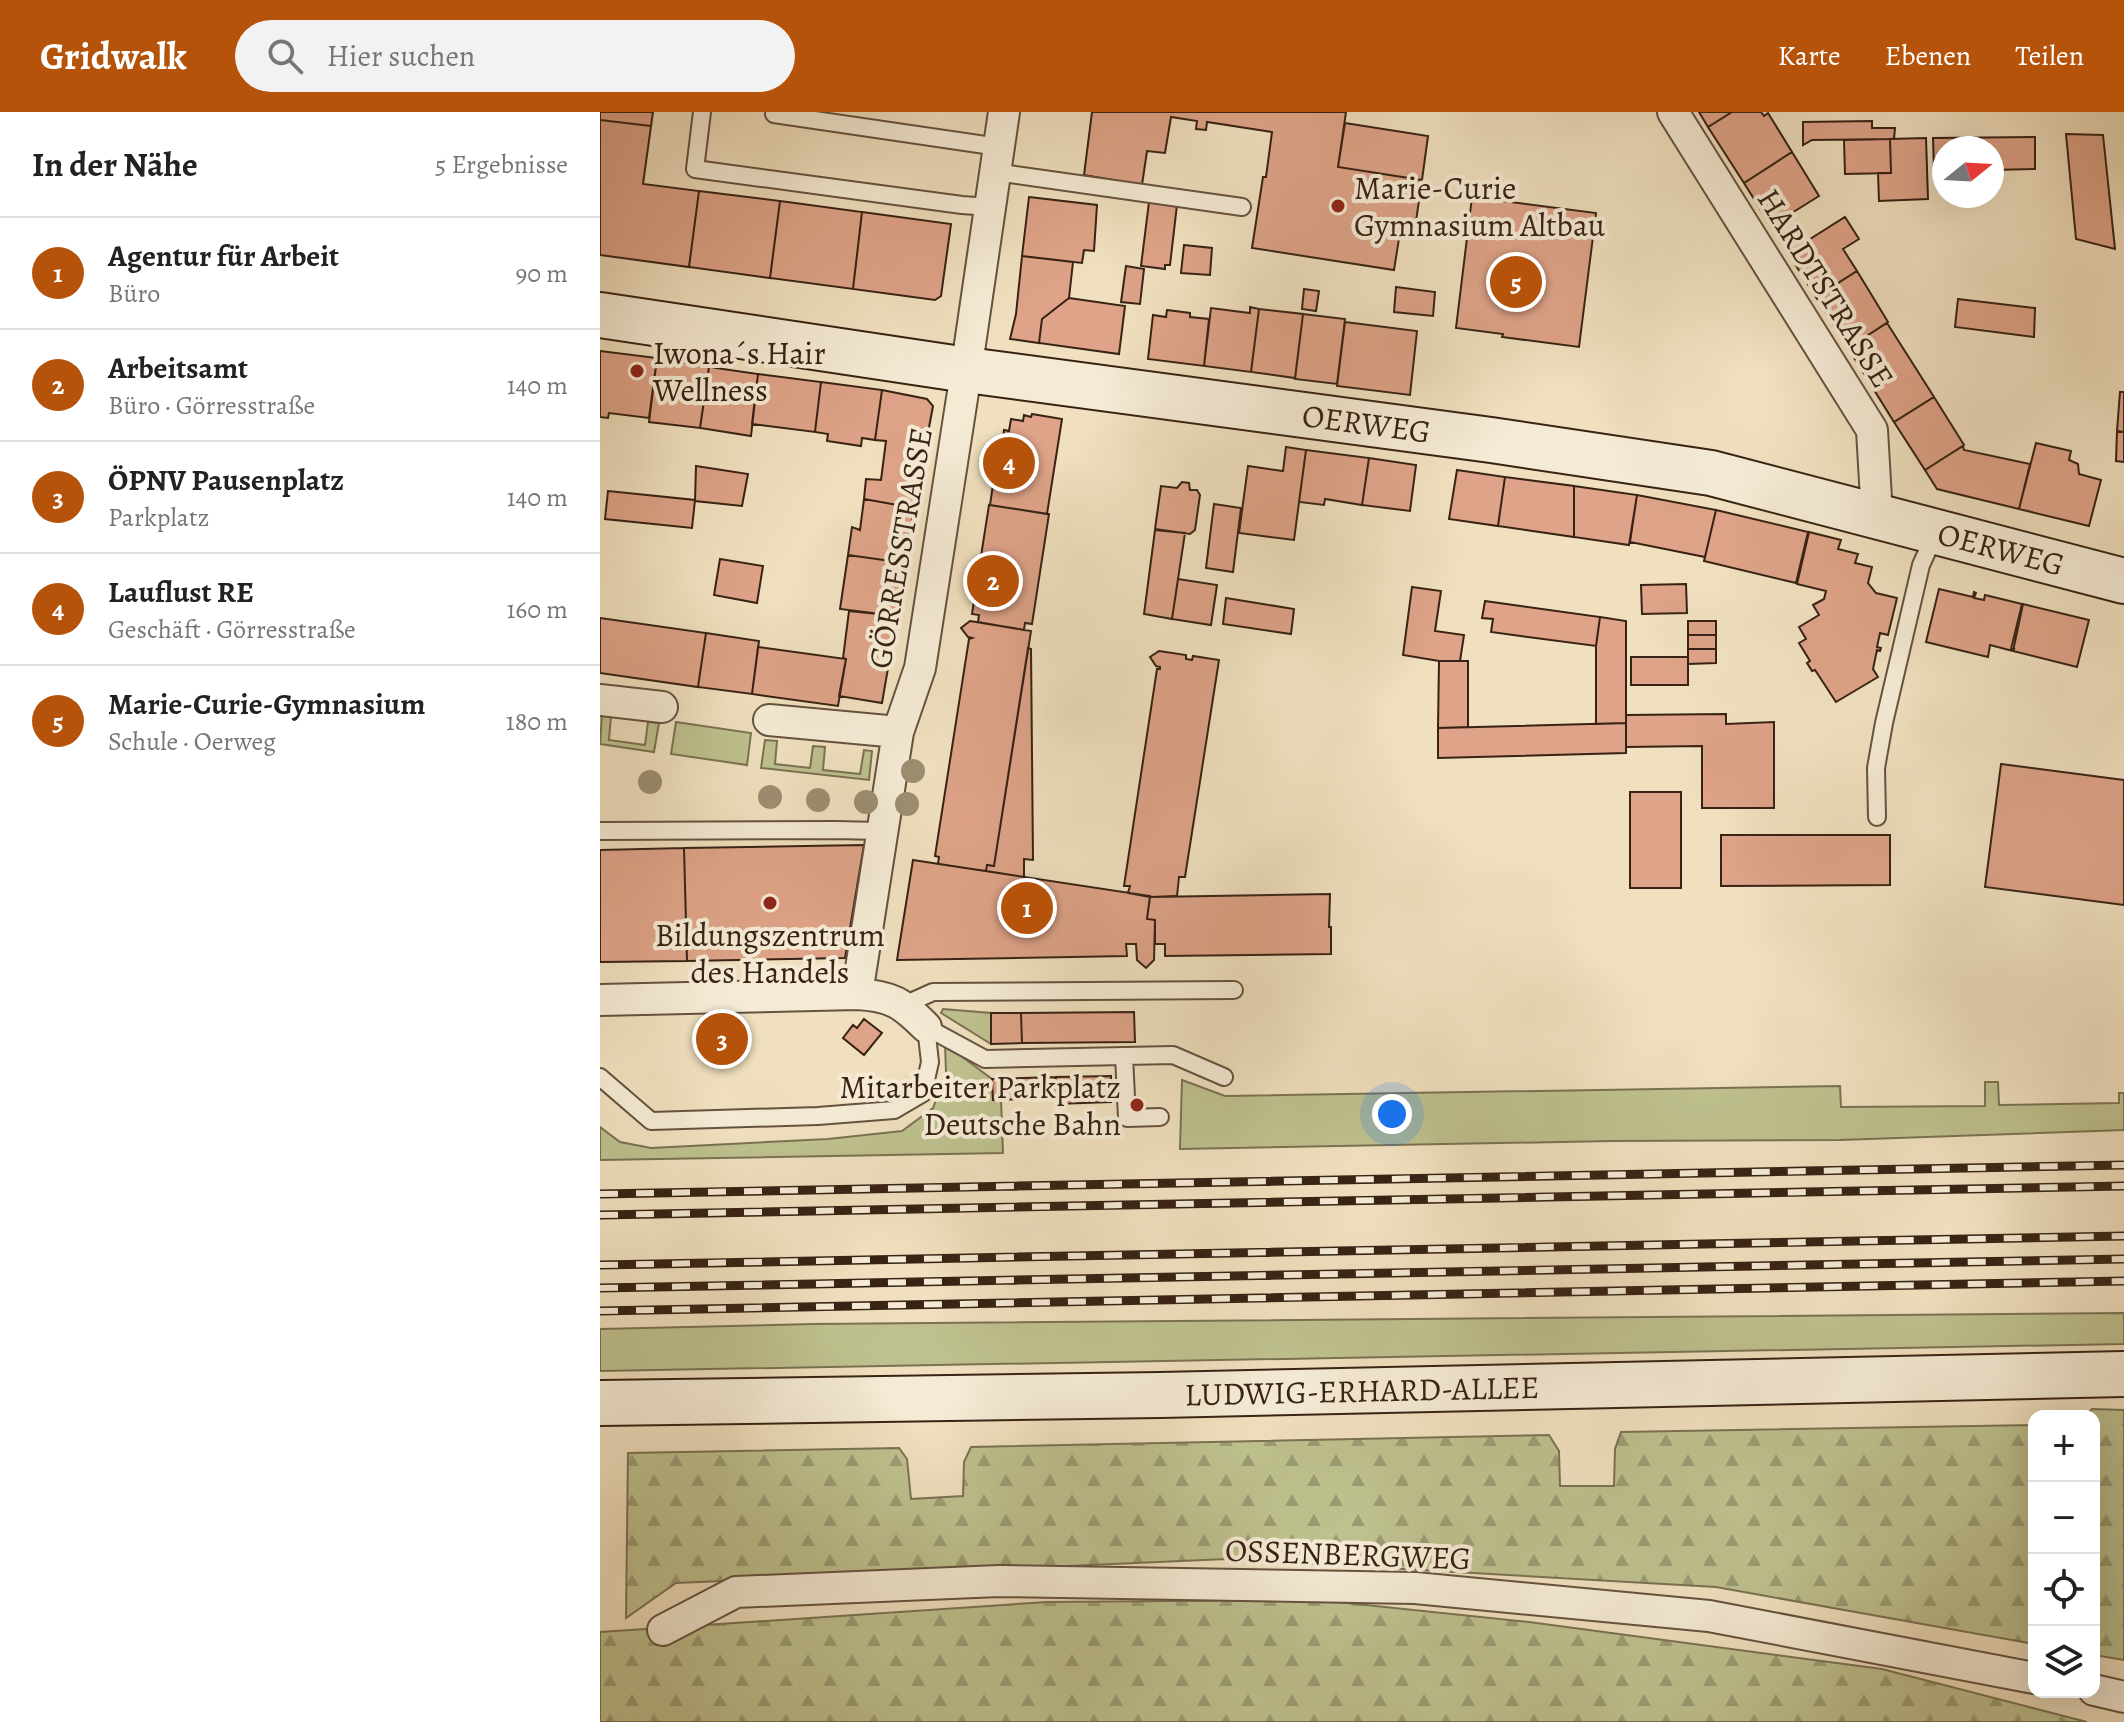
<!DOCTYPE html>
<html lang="de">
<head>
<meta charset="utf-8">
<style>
	body { margin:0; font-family:Alegreya,serif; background:#f2f2f2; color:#222 }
	.controls { position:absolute; right:24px; bottom:24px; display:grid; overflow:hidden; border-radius:16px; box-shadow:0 8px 32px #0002 }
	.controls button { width:72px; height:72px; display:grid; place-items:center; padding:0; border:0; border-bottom:2px solid #e0e0e0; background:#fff; color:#222; font:40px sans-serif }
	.compass { position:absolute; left:1332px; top:24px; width:72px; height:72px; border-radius:50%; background:#fff; box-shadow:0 8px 32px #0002; rotate:72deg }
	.you { position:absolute; left:792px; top:1002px; width:28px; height:28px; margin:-20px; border:6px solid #fff; border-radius:50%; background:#1a73e8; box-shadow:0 0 0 12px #1a73e833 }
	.badge { display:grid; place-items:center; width:52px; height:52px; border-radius:50%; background:#b45309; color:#fff; font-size:26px; font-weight:700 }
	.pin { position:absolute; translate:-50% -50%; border:4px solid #fff; box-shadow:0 2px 8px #0006 }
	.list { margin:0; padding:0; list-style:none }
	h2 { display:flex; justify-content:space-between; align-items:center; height:104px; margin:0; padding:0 32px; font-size:34px }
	h2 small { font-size:26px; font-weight:400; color:#767676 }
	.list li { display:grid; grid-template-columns:52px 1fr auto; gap:24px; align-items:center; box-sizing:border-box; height:112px; padding:0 32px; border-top:2px solid #e0e0e0 }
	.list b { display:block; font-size:30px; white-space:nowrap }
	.list p { margin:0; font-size:26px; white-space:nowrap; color:#767676 }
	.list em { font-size:26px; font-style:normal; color:#767676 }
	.icon { flex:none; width:44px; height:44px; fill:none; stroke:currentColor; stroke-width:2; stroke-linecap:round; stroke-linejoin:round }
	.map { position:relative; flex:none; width:1524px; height:1610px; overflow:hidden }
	header { display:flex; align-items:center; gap:48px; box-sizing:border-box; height:112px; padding:0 40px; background:#b45309; color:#fff }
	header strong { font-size:38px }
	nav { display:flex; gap:44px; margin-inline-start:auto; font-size:28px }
	.search { width:560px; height:72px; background:#f2f2f2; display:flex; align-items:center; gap:20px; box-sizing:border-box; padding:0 28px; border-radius:44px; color:#767676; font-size:30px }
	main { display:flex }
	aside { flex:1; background:#fff }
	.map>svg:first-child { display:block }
	.green { fill:#bec18f; stroke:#7a7252; stroke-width:2 }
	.forest { fill:url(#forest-firs); stroke:#7a7252; stroke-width:2 }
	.building { fill:#dea388; stroke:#372214; stroke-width:2 }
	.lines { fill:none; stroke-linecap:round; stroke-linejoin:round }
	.service-casing { stroke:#65523f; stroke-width:20 }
	.minor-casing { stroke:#65523f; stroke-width:34 }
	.secondary-casing { stroke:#372214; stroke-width:48 }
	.service { stroke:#f5ebd5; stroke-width:16 }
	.minor { stroke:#f5ebd5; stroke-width:30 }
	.secondary { stroke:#f5ebd5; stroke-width:44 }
	.rail-casing { stroke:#372214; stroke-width:9 }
	.rail { stroke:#f5ebd5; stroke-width:6; stroke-dasharray:18; stroke-linecap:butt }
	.tree { fill:#9d8e72 }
	.poi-dot { fill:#8f2418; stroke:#f5ebd5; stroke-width:3 }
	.labels { text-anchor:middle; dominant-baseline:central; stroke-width:8; stroke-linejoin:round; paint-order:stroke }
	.poi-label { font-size:32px; fill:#372214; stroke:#f5ebd5; text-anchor:start }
	.street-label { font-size:32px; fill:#372214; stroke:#f5ebd5 }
</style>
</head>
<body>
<header>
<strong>Gridwalk</strong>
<div class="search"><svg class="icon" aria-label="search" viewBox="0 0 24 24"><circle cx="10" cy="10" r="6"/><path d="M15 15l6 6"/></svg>Hier suchen</div>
<nav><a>Karte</a><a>Ebenen</a><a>Teilen</a></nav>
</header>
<main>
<aside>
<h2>In der Nähe<small>5 Ergebnisse</small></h2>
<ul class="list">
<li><span class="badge">1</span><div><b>Agentur für Arbeit</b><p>Büro</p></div><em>90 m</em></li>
<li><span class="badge">2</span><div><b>Arbeitsamt</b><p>Büro · Görresstraße</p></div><em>140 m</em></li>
<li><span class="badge">3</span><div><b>ÖPNV Pausenplatz</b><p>Parkplatz</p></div><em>140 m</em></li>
<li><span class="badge">4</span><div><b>Lauflust RE</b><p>Geschäft · Görresstraße</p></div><em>160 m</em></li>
<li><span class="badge">5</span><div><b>Marie-Curie-Gymnasium</b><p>Schule · Oerweg</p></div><em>180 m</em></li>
</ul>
</aside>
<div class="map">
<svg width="1524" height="1610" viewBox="0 0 1524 1610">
	<defs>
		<pattern id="forest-firs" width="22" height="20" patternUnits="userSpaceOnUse" patternTransform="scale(2)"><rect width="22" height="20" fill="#bec18f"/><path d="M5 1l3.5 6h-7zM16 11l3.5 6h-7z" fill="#9b9c74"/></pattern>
	</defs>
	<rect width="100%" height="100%" fill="#f0e0bf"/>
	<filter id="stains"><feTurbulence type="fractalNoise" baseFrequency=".0025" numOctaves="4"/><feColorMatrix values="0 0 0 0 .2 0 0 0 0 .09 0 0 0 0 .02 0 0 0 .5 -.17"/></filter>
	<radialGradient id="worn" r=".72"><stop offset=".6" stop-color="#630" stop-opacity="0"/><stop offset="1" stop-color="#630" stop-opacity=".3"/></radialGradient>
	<path class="green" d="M2,602L11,604L9,628L45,633L48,610L59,611L54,640L0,632Z
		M76,610L151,621L147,653L71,642Z
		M165,628L177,629L175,652L210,656L213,634L225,635L223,658L260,662L264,638L272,639L269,668L161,656Z
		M343,897L391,901V932L341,901Z
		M345,932L392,967L393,987L401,988L403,1041L0,1048V1015L20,1030L51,1036L228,1027L302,1019L333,996L346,961Z
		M582,968L625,984L1240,974L1241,995L1385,994V970H1398L1399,993L1519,991V981H1524V1018L1240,1028L1012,1029L580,1037Z
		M1524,1201V1232L0,1259V1217L213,1212Z"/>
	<path class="forest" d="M1492,1297L1524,1298V1548L1494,1543V1304H1486Z
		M1434,1313V1532L1116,1475L627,1447L76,1471L26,1506L28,1341L299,1336L307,1347L311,1387L363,1384L364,1350L371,1335L949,1323L959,1339L960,1374H1014L1015,1337L1021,1320Z
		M718,1488L929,1510L1282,1557L1487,1610H0V1520L447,1490Z"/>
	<path class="building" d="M0,0H53L51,14L0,8Z
		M492,0H746L738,55L822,68L815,116L801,114L794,158L652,136L663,65H666L672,20L607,10L606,18L596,17L597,9L571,5L565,41L547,39L542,73L484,63Z
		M1099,0H1132L1108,15Z
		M1132,0H1161L1164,4L1168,1L1192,40L1144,71L1108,15Z
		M0,8L51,14L43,72L99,79L89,155L0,143Z
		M1272,9V16H1295L1294,27L1212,28L1203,33V10Z
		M745,11L828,24L822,68L738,55Z
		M1466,22L1503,23L1515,137L1476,127Z
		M1435,25V57L1392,58V36H1344V58H1334L1333,26Z
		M1326,26L1328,87L1279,89L1278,61H1291L1290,27Z
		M1290,27L1291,61L1245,62L1244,28Z
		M1192,40L1219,84L1171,114L1144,71Z
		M99,79L180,89L170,166L89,155Z
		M429,85L497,93L494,139L484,138L482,151L422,144Z
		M872,85L996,101L979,235L902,225L903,222L856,216Z
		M180,89L262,100L253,177L170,166Z
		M549,90L577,93L570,153H565V157L541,154Z
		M262,100L351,112L341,184L335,188L253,177Z
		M1245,105L1259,127L1243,137L1257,159L1216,185L1188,141Z
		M584,133L612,136L610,163L581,161Z
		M422,144L473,150L469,186L442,207L439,231L410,227L416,202Z
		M526,154L544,157L540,192L521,190Z
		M1257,159L1288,210L1248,236L1216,185Z
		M796,175L835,180L833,204L794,200Z
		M704,177L719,179L716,199L702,197Z
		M469,186L525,194L519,242L439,231L442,207Z
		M1358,187L1435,196L1434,225L1355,215Z
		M650,195L659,197L651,260L604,254L611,196L650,201Z
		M659,197L703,202L695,266L651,260Z
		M567,198L590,201V205L609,207L604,254L548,247L553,203L566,205Z
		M703,202L745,207L737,272L695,267Z
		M745,210L817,219L810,283L737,274Z
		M1287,211L1334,285L1294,310L1248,236Z
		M0,239L57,246L49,306L9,301L8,306L0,305Z
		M57,246L109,255L100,316L49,310Z
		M109,255L158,262L151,324L100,316Z
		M158,262L221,270L215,320L152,312Z
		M221,270L282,278L275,328L262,326L261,334L227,329L228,322L215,320Z
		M282,278L327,287L333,294L314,396L264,387L266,367L281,368L286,329L275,328Z
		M1520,280H1524V320L1517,319Z
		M1334,285L1364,333L1325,358L1294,310Z
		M432,302L462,307L447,402L390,393L400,325L403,326L404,318L409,319L411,307L423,309L424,303L431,305Z
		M1517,319L1524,320V350L1516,349Z
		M1436,331L1471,339L1469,348L1478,352L1479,362L1501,368L1489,414L1419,397Z
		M1363,334L1364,338L1430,352L1419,397L1337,377L1325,358Z
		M686,335L706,338L694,428L639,421L648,354L683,359Z
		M706,338L769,346L762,393L725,387L724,393L699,390Z
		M769,346L816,353L810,399L762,393Z
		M96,354L148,362L142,394L95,389Z
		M857,358L905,365L898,414L849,407Z
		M905,365L974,374V425L898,414Z
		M582,370L589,371L590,378H597L600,383L595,418L590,422L555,417L561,374L577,376Z
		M974,374L1037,383L1029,433L974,425Z
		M8,379L95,388L92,416L5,407Z
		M1037,383L1116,398L1105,445L1030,430Z
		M264,387L314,396L305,451L248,443L252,415L260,418Z
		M614,392L641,396L633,460L606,456Z
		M389,393L449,402L432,512L425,511L424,518L378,510L379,503L372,502Z
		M1116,398L1208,420L1196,471L1104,449Z
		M555,418L585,421L572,507L544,502Z
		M1209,420L1241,428L1238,437L1258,442L1255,451L1272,455L1268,471L1276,481L1297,486L1288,523L1280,521L1277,535L1281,536L1280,539L1277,538L1273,557L1278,565L1236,590L1215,558L1212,559L1207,551L1210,549L1199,531L1206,527L1199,515L1219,503L1213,493L1224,487L1226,479L1197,472Z
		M248,443L305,451L297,504L240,497Z
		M120,447L163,454L157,491L114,483Z
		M578,467L617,473L611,513L572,507Z
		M1086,472L1087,501L1042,502L1041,473Z
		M812,475L841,479L835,519L864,523L860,549H839L803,543Z
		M1339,477L1373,485L1374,480L1376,481L1374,486L1384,488L1385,483L1422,492L1411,537H1414L1413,539L1390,533L1388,545L1326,530Z
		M626,486L694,497L691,522L623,512Z
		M885,489L1000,505L996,534L891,520L893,507L882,506Z
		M1423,492L1489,508L1477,555L1413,539Z
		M249,499L297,504L282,591L239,584L246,547L243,546Z
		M1000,505L1026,509V611L996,612V534Z
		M0,506L106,521L98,575L0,561Z
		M370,509L431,519L394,754L387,753L386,759L338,752L339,745L335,744L369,527L372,526L368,525L361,516Z
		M1088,509H1116V523H1088Z
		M106,521L159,529L152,582L98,575Z
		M1088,523H1116V537H1088Z
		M158,535L246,547L238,594L152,582Z
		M428,536L431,537L433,748L424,747V765L386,759L387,753L394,754Z
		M1088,537H1116V551L1088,552Z
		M559,539L586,543V547L592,548L593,544L619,548L585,765H579L577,784L550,785L528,781L530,774H524L557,557H560V555L556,554L550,545Z
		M1031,545H1088V573H1031Z
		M839,549H868V615L838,616Z
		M1126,602V612L1174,610V696H1102V634L1026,635V603Z
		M1026,611V641L838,646V616Z
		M1401,652L1524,668V793L1385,775Z
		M1030,680H1081V776H1030Z
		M1121,723H1290V773L1121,774Z
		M264,733L245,846L87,849L84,736Z
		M84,736L87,849L0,850V738Z
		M313,748L550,784L547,807L555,808L554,848L546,856L537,848L536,832H526L527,844L297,848Z
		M730,782L729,815H731V842L565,844V832H555V808L547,807L550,785Z
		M534,900L535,930L422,931L421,901Z
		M391,901H421L422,931L391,932Z
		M264,907L282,921L264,943L243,926L253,913L257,916Z
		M511,964V990L456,992V965Z
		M455,965L456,986L393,988L392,967Z"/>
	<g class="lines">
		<g class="service-casing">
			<path id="service" d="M102,0L95,57L362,93L390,95
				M174,2L399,35
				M395,60L642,95
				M1277,705L1276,656L1284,611L1321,453L1336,420
				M0,719L235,718L281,719
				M304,893L333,880L634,878
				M326,915L385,947L573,943L624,965
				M524,944L527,1006L560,1005
				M0,965L51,1009L218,1004L294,998L323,981L330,950L326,915"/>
		</g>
		<g class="minor-casing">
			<path id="minor" d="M1073,0L1272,318L1277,404
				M0,588L62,595
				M169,608L298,620
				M257,882L298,620L320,556L363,280L404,0
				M0,888L257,882C292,884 302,891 326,915
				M63,1518L136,1480L399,1469L815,1476L1109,1504L1434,1566
				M1494,1578L1524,1585"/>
		</g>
		<g class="secondary-casing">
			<g id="secondary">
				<path id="s1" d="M0,203L367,258L891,328L1111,361L1524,469"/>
				<path id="s2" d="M0,1291L560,1283L1524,1262"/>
			</g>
		</g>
		<use href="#service" class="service"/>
		<use href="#minor" class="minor"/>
		<use href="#secondary" class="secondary"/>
		<g class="rail-casing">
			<path id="rail" d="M0,1082L1524,1053
				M0,1103L1524,1074
				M0,1153L1524,1124
				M0,1176L1524,1147
				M0,1199L1524,1169"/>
		</g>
		<use href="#rail" class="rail"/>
	</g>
	<g class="tree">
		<circle cx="313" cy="659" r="12"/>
		<circle cx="50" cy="670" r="12"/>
		<circle cx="170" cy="685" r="12"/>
		<circle cx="218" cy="688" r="12"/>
		<circle cx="266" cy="690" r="12"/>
		<circle cx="307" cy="692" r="12"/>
	</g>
	<g class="poi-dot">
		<circle cx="738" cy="94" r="8"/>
		<circle cx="37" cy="259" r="8"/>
		<circle cx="170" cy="791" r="8"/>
		<circle cx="537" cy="993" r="8"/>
	</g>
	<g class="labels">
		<g class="poi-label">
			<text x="754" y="76">Marie-Curie<tspan x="754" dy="37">Gymnasium Altbau</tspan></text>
			<text x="53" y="241">Iwona´s Hair<tspan x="53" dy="37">Wellness</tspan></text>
			<text x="170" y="823" text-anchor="middle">Bildungszentrum<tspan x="170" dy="37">des Handels</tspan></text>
			<text x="521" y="975" text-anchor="end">Mitarbeiter Parkplatz<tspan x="521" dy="37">Deutsche Bahn</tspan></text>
		</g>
		<g class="street-label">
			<text transform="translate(1226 176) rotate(58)">HARDTSTRASSE</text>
			<text stroke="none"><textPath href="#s1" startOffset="774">OERWEG</textPath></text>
			<text transform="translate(300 436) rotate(-80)">GÖRRESSTRASSE</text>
			<text stroke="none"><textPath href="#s1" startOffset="1422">OERWEG</textPath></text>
			<text stroke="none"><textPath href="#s2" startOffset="762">LUDWIG-ERHARD-ALLEE</textPath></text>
			<text transform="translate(748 1442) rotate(2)">OSSENBERGWEG</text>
		</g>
	</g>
	<rect width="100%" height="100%" filter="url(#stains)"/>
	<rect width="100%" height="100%" fill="url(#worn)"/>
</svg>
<div class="controls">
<button>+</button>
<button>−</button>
<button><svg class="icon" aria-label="locate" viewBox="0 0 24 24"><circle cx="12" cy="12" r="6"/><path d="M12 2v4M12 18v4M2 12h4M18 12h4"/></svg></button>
<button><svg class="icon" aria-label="layers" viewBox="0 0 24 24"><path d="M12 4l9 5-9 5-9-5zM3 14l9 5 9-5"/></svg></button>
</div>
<svg class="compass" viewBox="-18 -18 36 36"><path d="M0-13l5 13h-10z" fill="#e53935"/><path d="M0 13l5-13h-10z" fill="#767676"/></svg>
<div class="you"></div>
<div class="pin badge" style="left:427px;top:796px">1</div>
<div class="pin badge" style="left:393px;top:469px">2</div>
<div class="pin badge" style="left:122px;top:927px">3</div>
<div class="pin badge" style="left:409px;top:351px">4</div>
<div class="pin badge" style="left:916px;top:170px">5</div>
</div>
</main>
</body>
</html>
